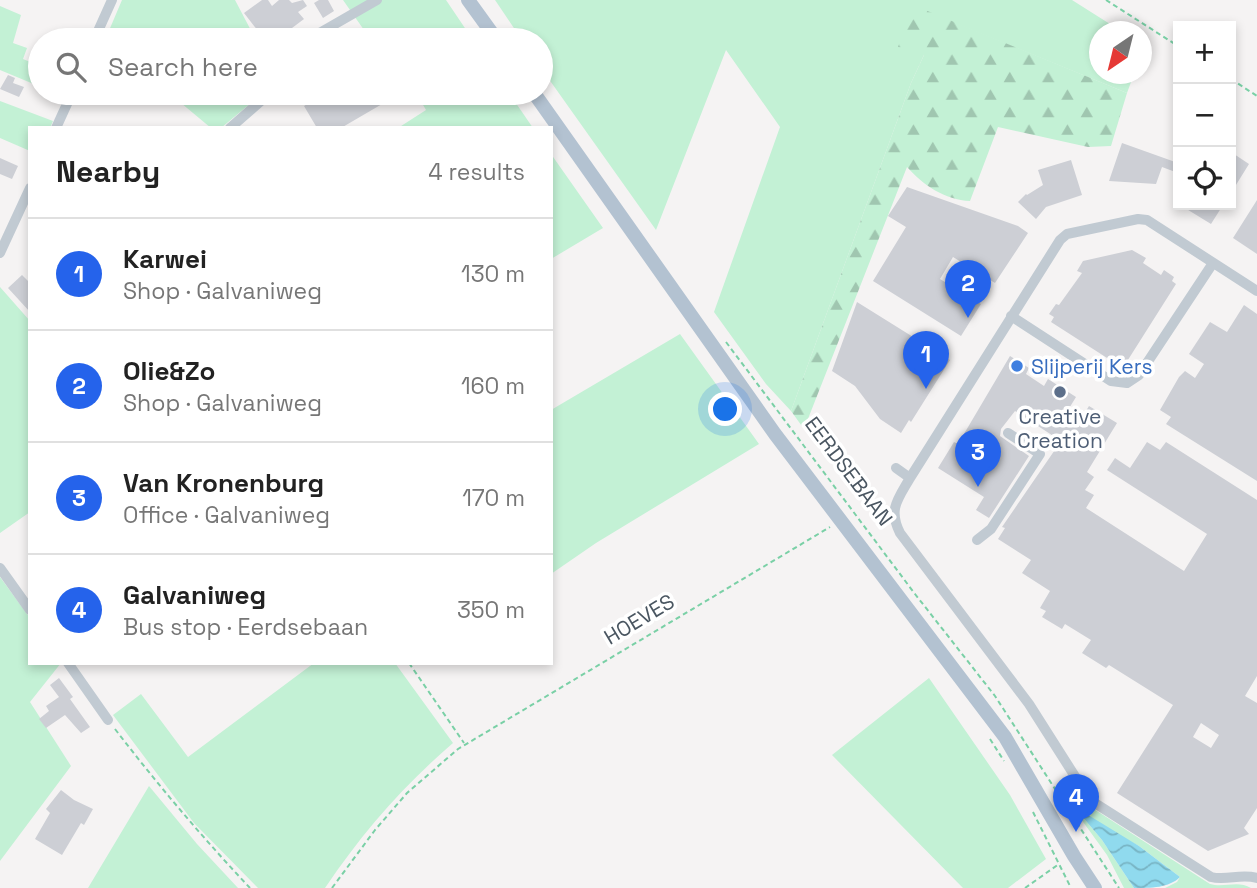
<!DOCTYPE html>
<html lang="en">
<head>
<meta charset="utf-8">
<style>
	body { margin:0; font-family:"Space Grotesk",sans-serif; background:#f6f6f6; color:#222 }
	.controls { position:absolute; right:21px; top:21px; display:grid; overflow:hidden; border-radius:0px; box-shadow:0 4px 10px #0003 }
	.controls button { width:63px; height:63px; display:grid; place-items:center; padding:0; border:0; border-bottom:2px solid #e0e0e0; background:#fff; color:#222; font:35px sans-serif }
	.compass { position:absolute; left:1089px; top:21px; width:63px; height:63px; border-radius:50%; background:#fff; box-shadow:0 4px 10px #0003; rotate:215deg }
	.you { position:absolute; left:726px; top:410px; width:24px; height:24px; margin:-18px; border:5px solid #fff; border-radius:50%; background:#1a73e8; box-shadow:0 0 0 10px #1a73e833 }
	.badge { display:grid; place-items:center; width:46px; height:46px; border-radius:50%; background:#2563eb; color:#fff; font-size:23px; font-weight:700 }
	.pin { position:absolute; translate:-50% -58px; filter:drop-shadow(0 2px 4px #0008) }
	.pin::after { content:''; position:absolute; top:37px; width:24px; height:21px; background:inherit; clip-path:polygon(0 0,100% 0,50% 100%) }
	.list { margin:0; padding:0; list-style:none }
	h2 { display:flex; justify-content:space-between; align-items:center; height:91px; margin:0; padding:0 28px; font-size:30px }
	h2 small { font-size:23px; font-weight:400; color:#767676 }
	.list li { display:grid; grid-template-columns:46px 1fr auto; gap:21px; align-items:center; box-sizing:border-box; height:112px; padding:0 28px; border-top:2px solid #e0e0e0 }
	.list b { display:block; font-size:26px; white-space:nowrap }
	.list p { margin:0; font-size:23px; white-space:nowrap; color:#767676 }
	.list em { font-size:23px; font-style:normal; color:#767676 }
	.icon { flex:none; width:38px; height:38px; fill:none; stroke:currentColor; stroke-width:2; stroke-linecap:round; stroke-linejoin:round }
	.map { position:relative; flex:none; width:1257px; height:888px; overflow:hidden }
	.search { position:absolute; background:#fff; box-shadow:0 4px 10px #0003; left:28px; top:28px; width:525px; height:77px; display:flex; align-items:center; gap:18px; box-sizing:border-box; padding:0 24px; border-radius:38px; color:#767676; font-size:26px }
	.panel { position:absolute; background:#fff; box-shadow:0 4px 10px #0003; left:28px; top:126px; width:525px; height:539px; border-radius:0px }
	.map>svg:first-child { display:block }
	.grass { fill:#c3f1d5 }
	.forest { fill:url(#forest-firs) }
	.water { fill:url(#water-waves) }
	.building { fill:#cdcfd5; fill-rule:evenodd }
	.lines { fill:none; stroke-linecap:round; stroke-linejoin:round }
	.path { stroke:#7ad0a6; stroke-width:2; stroke-dasharray:5 3.5; stroke-linecap:butt }
	.minor { stroke:#c1cad2; stroke-width:10 }
	.major { stroke:#b3c2d1; stroke-width:14 }
	.shop-dot { fill:#3f7fe0; stroke:#fff; stroke-width:2.5 }
	.service-dot { fill:#5c6f8a; stroke:#fff; stroke-width:2.5 }
	.labels { text-anchor:middle; dominant-baseline:central; stroke-width:7; stroke-linejoin:round; paint-order:stroke }
	.shop-label { font-size:21px; fill:#366cbe; stroke:#fff; text-anchor:start }
	.service-label { font-size:21px; fill:#4e5e75; stroke:#fff }
	.street-label { font-size:21px; fill:#4a5661; stroke:#fff }
</style>
</head>
<body>
<div class="map">
<svg width="1257" height="888" viewBox="0 0 1257 888">
	<defs>
		<pattern id="forest-firs" width="22" height="20" patternUnits="userSpaceOnUse" patternTransform="scale(1.75)"><rect width="22" height="20" fill="#c3f1d5"/><path d="M5 1l3.5 6h-7zM16 11l3.5 6h-7z" fill="#a0c6b0"/></pattern>
		<pattern id="water-waves" width="16" height="10" patternUnits="userSpaceOnUse" patternTransform="scale(1.75)"><rect width="16" height="10" fill="#90daee"/><path d="M0 5q4-4 8 0t8 0" fill="none" stroke="#78b4c4"/></pattern>
	</defs>
	<rect width="100%" height="100%" fill="#f5f3f3"/>
	<path class="grass" d="M122,0H235L256,40H105Z
		M343,0H446L473,40H371Z
		M495,0H1072L1121,31L1100,32V74H1134L1127,93L913,6L924,55L911,83L791,411L766,384L714,312L780,127L726,50L656,230L541,68V40H522Z
		M0,6L21,15L13,43L27,48L23,59L40,66V75L36,85L0,70Z
		M169,93H263L221,128H211Z
		M416,93H509L533,128H398L426,110Z
		M0,101L53,121L50,128H30V151L0,138Z
		M551,154L603,228L551,259Z
		M0,287L30,321V512L0,533Z
		M680,334L759,444L596,543L551,574V410Z
		M0,577L30,618V663H61L30,702L71,766L0,861Z
		M314,663H395L453,743C402,787 363,832 325,888H258L194,823L113,715L141,694L188,757Z
		M929,678L1010,795L1046,859L1008,888H963L832,755Z
		M149,786L197,844L238,888H88Z
		M1083,802L1210,884C1224,888 1238,880 1251,888H1165L1177,882L1180,877L1139,846L1081,815L1102,840L1134,888H1124L1107,855L1073,808Z"/>
	<path class="forest" d="M913,5L1127,93L1111,146L1088,147L998,127L970,201C945,200 923,185 907,167L804,429L791,411L911,83L924,55L898,47Z"/>
	<path class="water" d="M1080,810L1139,846L1180,877C1169,888 1151,888 1134,888L1102,840L1081,815Z"/>
	<path class="building" d="M262,0H268L272,6L279,0H289L292,3L303,0L307,6L298,12L304,19L276,40H260L255,33L258,31L244,13Z
		M319,0H328L334,11L323,18L314,3Z
		M343,28L351,40H323Z
		M8,75L15,78L13,83L24,87L19,97L0,89Z
		M325,93H401L341,128H317L304,106Z
		M1122,143L1178,163V173L1162,167L1156,184L1109,181Z
		M1231,152L1249,164L1231,193Z
		M0,158L18,166L12,179L0,174Z
		M1071,160L1082,195L1046,207L1036,219L1018,202L1026,194L1027,195L1043,185L1038,170Z
		M907,187L1018,226L1028,233L995,283L953,257L940,279L981,304L961,336L873,281L906,227L888,216Z
		M1257,200V254L1233,238Z
		M1180,205H1223L1211,224Z
		M1132,250L1146,258L1143,263L1161,275L1164,270L1174,277L1172,281L1176,284L1126,363L1122,360L1118,365L1051,322L1054,317L1049,314L1056,304L1059,305L1082,273L1077,271L1083,261Z
		M22,275L30,283V312L8,288Z
		M857,302L950,360L911,422L909,420L901,433L880,419L855,386L832,371Z
		M1244,305L1257,314V481L1166,424L1171,417L1160,410L1179,377L1185,371L1195,378L1204,364L1189,354L1210,322L1227,332Z
		M1010,356L1029,368L1026,374L1044,386L1048,379L1076,397L1065,415L1078,424L1089,406L1117,423L1087,472L1094,477L1085,490L1094,495L1086,508L1184,571L1207,534L1107,470L1115,458L1130,468L1147,442L1160,450L1166,442L1257,500V676L1245,696L1257,703V808L1244,828L1249,834L1208,851L1117,793L1173,705L1109,665L1106,668L1082,653L1091,640L1065,624L1062,629L1042,617L1046,611L1040,608L1050,591L1022,573L1031,560L998,539L1005,528L1002,527L1061,441L1015,411L1001,429L1000,436L1029,456L989,518L976,510L984,497L938,468L954,442L958,444ZM1201,723L1219,735L1211,748L1193,737Z
		M59,678L73,697L70,699L90,727L81,733L65,715L46,728L39,719L49,711L46,706L59,697L50,685Z
		M61,790L74,800L93,809L84,825L81,823L62,855L35,839L50,813L46,809Z"/>
	<g class="lines">
		<path class="path" d="M1106,0L1178,46
			M1231,79L1257,96
			M726,342L915,594L995,696L1119,888
			M409,663L464,743
			M115,729C158,785 202,837 250,888
			M990,739L1004,761
			M1033,812L1071,888
			M332,888L375,830L407,793L458,749L830,527
			M1025,888L1059,864"/>
		<path class="minor" d="M316,35L377,0
			M94,40L112,0
			M56,128L72,93
			M230,128L270,93
			M0,253L30,188
			M1257,291L1147,220L1138,219L1067,234L1060,240L910,478C898,499 888,509 900,533L1029,704L1090,800L1211,877C1227,881 1241,873 1257,878
			M1011,316L1111,381L1127,383L1139,375L1213,263
			M896,468L910,478
			M977,540L991,529L1040,454L1008,433
			M0,568L30,610
			M68,663L108,720"/>
		<path class="major" d="M468,0L497,40
			M534,93L775,434L1005,737L1074,856L1095,888"/>
	</g>
	<circle class="shop-dot" cx="1017" cy="366" r="7"/>
	<circle class="service-dot" cx="1060" cy="392" r="7"/>
	<g class="labels">
		<g class="shop-label">
			<text x="1031" y="366">Slijperij Kers</text>
		</g>
		<g class="service-label">
			<text x="1060" y="416">Creative<tspan x="1060" dy="24">Creation</tspan></text>
		</g>
		<g class="street-label">
			<text transform="translate(849 471) rotate(53)">EERDSEBAAN</text>
			<text transform="translate(639 619) rotate(-31)">HOEVES</text>
		</g>
	</g>
</svg>
<div class="controls">
<button>+</button>
<button>−</button>
<button><svg class="icon" aria-label="locate" viewBox="0 0 24 24"><circle cx="12" cy="12" r="6"/><path d="M12 2v4M12 18v4M2 12h4M18 12h4"/></svg></button>
</div>
<svg class="compass" viewBox="-18 -18 36 36"><path d="M0-13l5 13h-10z" fill="#e53935"/><path d="M0 13l5-13h-10z" fill="#767676"/></svg>
<div class="you"></div>
<div class="pin badge" style="left:926px;top:389px">1</div>
<div class="pin badge" style="left:968px;top:318px">2</div>
<div class="pin badge" style="left:978px;top:487px">3</div>
<div class="pin badge" style="left:1076px;top:832px">4</div>
<div class="search"><svg class="icon" aria-label="search" viewBox="0 0 24 24"><circle cx="10" cy="10" r="6"/><path d="M15 15l6 6"/></svg>Search here</div>
<section class="panel">
<h2>Nearby<small>4 results</small></h2>
<ul class="list">
<li><span class="badge">1</span><div><b>Karwei</b><p>Shop · Galvaniweg</p></div><em>130 m</em></li>
<li><span class="badge">2</span><div><b>Olie&amp;Zo</b><p>Shop · Galvaniweg</p></div><em>160 m</em></li>
<li><span class="badge">3</span><div><b>Van Kronenburg</b><p>Office · Galvaniweg</p></div><em>170 m</em></li>
<li><span class="badge">4</span><div><b>Galvaniweg</b><p>Bus stop · Eerdsebaan</p></div><em>350 m</em></li>
</ul>
</section>
</div>
</body>
</html>
